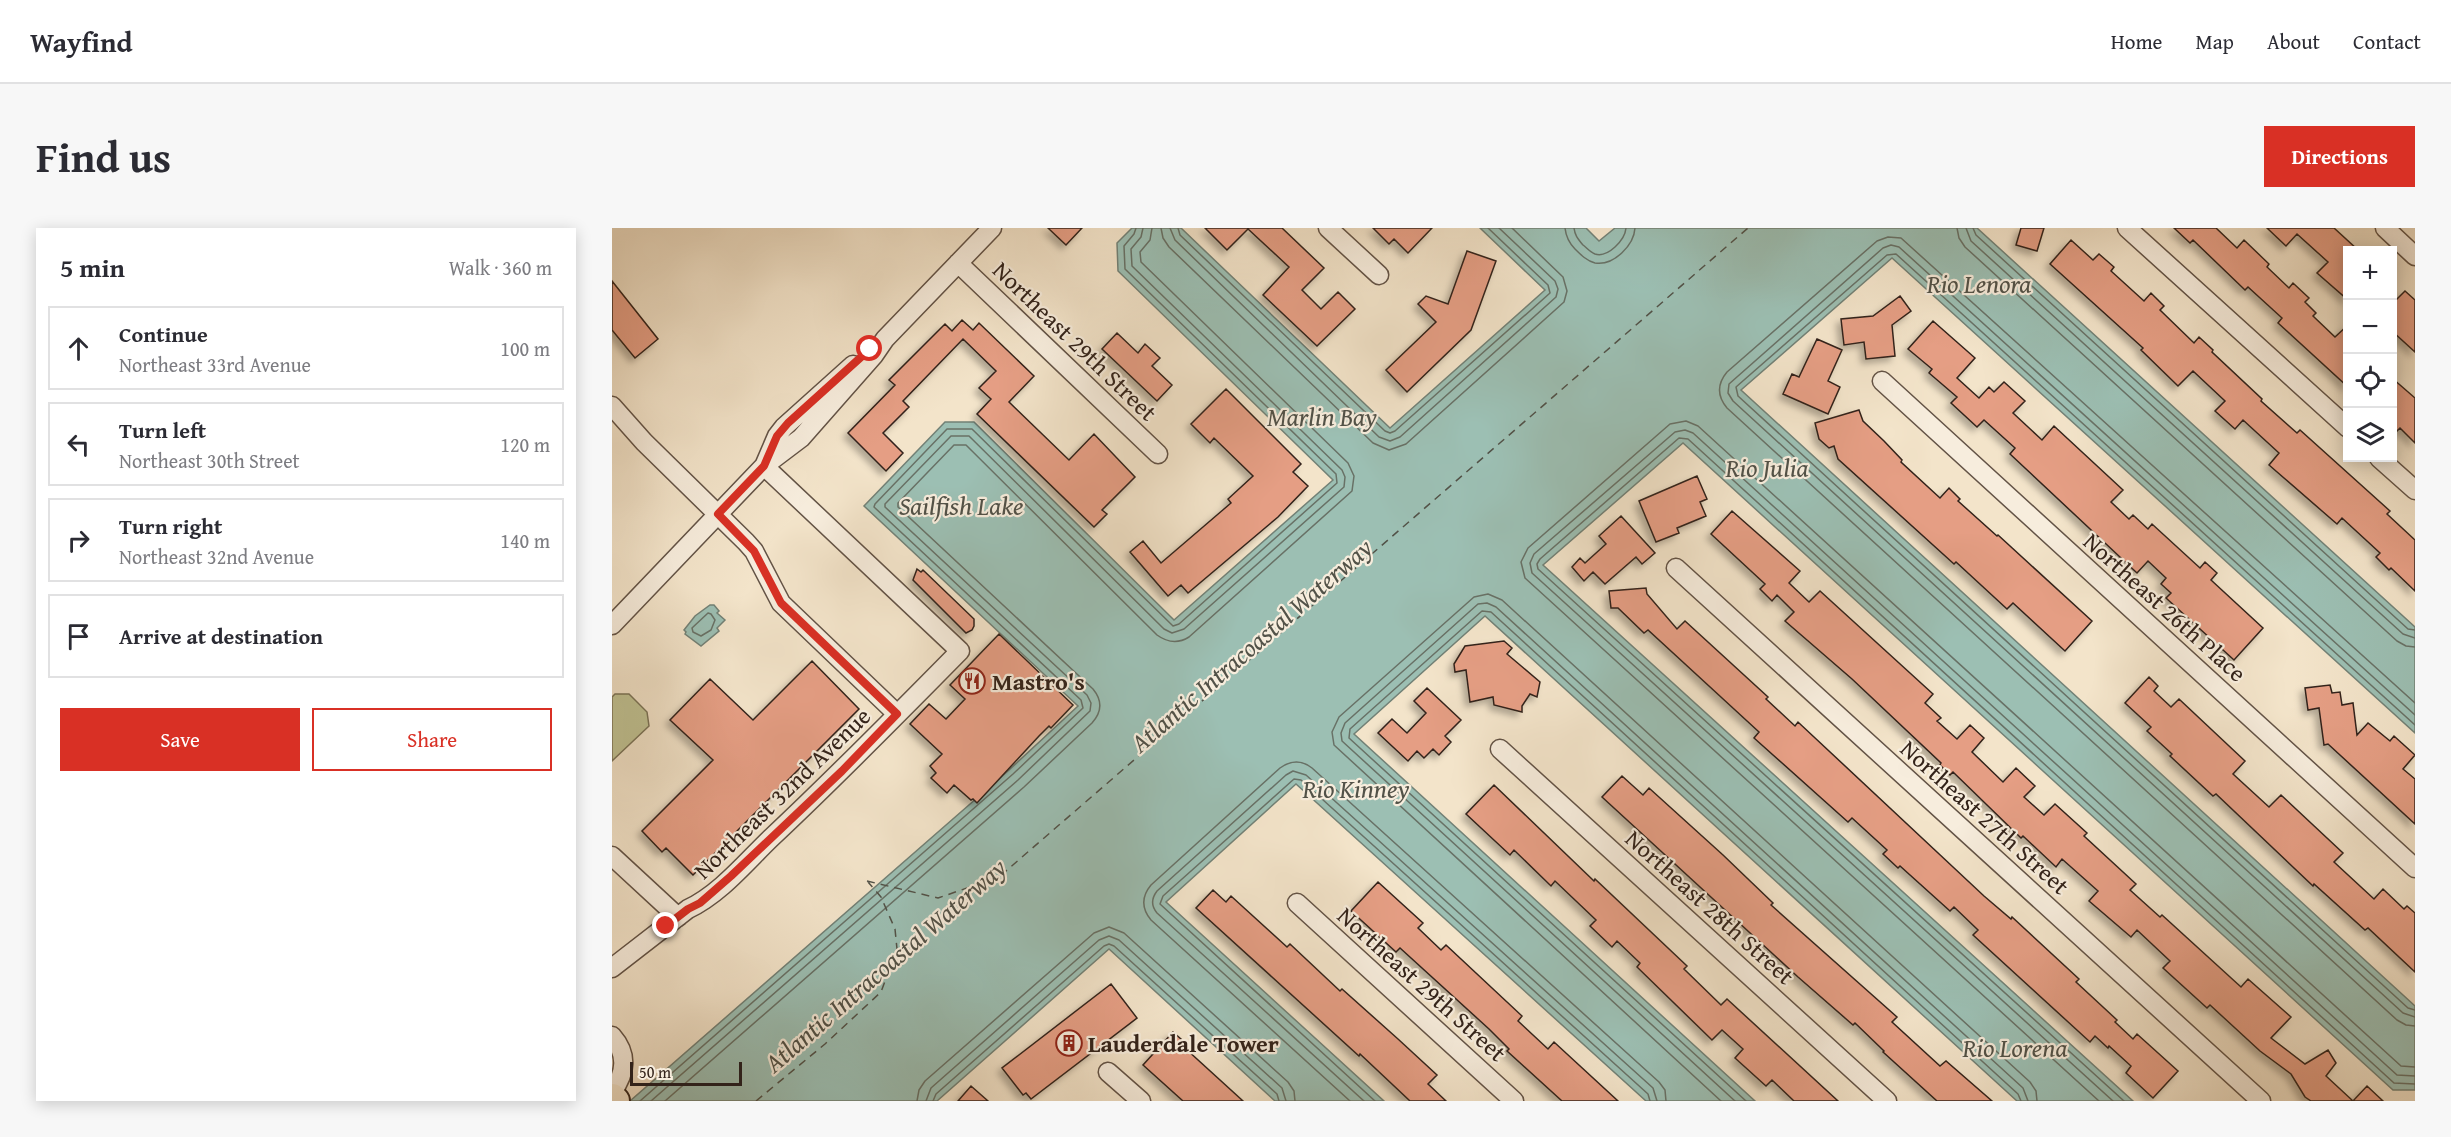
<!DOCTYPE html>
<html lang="en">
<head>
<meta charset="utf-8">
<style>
	body { margin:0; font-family:"Gentium Book Plus",serif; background:#f7f7f7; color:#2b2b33 }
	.controls { position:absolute; right:18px; top:18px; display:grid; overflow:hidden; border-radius:0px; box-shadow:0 3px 15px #0003 }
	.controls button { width:54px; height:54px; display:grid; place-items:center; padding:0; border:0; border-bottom:2px solid #e1e1e2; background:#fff; color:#2b2b33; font:30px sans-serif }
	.scale { position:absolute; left:18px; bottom:15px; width:112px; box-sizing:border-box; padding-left:6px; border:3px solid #33231a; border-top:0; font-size:16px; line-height:21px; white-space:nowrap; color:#33231a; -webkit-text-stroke:4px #f7eddd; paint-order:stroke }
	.stop { position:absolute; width:18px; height:18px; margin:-14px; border:4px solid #d93025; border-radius:50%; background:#fff }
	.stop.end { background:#d93025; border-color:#fff; box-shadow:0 2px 6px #0008 }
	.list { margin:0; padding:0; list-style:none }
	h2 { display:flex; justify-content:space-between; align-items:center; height:78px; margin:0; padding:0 24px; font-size:26px }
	h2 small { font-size:20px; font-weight:400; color:#7c7c81 }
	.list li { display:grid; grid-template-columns:39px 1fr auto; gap:18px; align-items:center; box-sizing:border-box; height:84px; margin:0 12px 12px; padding:0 12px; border:2px solid #e1e1e2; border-radius:0px }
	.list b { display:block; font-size:22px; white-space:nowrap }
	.list p { margin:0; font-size:20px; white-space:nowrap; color:#7c7c81 }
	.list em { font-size:20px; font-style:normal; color:#7c7c81 }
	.actions { display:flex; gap:12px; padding:18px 24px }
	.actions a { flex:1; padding:14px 0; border:2px solid #d93025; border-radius:0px; text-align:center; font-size:21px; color:#d93025 }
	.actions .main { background:#d93025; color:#fff }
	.icon { flex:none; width:33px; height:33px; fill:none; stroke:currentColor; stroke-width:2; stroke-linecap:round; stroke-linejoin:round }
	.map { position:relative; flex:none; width:1803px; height:873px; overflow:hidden; border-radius:0px }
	header { display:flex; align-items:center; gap:36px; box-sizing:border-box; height:84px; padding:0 30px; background:#fff; border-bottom:2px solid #e1e1e2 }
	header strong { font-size:28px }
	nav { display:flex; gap:33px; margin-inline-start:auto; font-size:21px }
	.intro { display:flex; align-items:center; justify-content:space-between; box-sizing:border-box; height:144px; padding:0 36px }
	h1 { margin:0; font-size:42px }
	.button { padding:15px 27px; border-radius:0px; background:#d93025; color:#fff; font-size:21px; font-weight:700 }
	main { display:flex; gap:36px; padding:0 36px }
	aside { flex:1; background:#fff; border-radius:0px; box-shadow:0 3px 15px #0003 }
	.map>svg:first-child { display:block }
	.green { fill:#c0c293; stroke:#7a7256; stroke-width:1.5 }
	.water { fill:#9cbfb3; stroke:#728176; stroke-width:1.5 }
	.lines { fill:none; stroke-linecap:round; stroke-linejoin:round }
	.shore { stroke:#687166; stroke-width:1.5 }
	.ferry { stroke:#525248; stroke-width:1.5; stroke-dasharray:8 6; stroke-linecap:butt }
	.building { fill:#e59e84; stroke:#33231a; stroke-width:1.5; filter:url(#shadow) }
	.street-casing { stroke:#635346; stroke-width:21 }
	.primary-casing { stroke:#33231a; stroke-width:32 }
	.street { stroke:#f7eddd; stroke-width:18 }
	.primary { stroke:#f3e4ca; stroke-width:28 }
	.route { stroke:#d93025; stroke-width:8 }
	.labels { text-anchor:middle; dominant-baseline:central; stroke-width:4.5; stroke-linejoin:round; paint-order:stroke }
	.street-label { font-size:24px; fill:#33231a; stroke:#f7eddd }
	.poi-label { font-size:24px; font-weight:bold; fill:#33231a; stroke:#f7eddd; text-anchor:start }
	.water-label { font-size:26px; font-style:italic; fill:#525248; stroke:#f7eddd }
</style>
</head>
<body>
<header>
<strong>Wayfind</strong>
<nav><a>Home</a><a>Map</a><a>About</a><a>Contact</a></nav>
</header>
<div class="intro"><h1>Find us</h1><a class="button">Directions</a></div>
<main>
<aside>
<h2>5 min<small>Walk · 360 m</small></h2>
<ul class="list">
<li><svg class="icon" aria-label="ahead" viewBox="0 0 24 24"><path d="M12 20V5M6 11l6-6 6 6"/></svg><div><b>Continue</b><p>Northeast 33rd Avenue</p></div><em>100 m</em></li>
<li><svg class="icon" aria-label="left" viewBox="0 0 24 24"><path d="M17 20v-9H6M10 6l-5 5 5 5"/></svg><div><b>Turn left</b><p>Northeast 30th Street</p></div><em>120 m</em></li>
<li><svg class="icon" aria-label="right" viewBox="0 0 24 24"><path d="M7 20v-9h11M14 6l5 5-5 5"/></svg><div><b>Turn right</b><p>Northeast 32nd Avenue</p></div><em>140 m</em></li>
<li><svg class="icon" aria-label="arrive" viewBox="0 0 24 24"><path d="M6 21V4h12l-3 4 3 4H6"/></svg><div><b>Arrive at destination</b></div></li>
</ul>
<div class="actions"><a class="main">Save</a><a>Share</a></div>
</aside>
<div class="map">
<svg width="1803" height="873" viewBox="0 0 1803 873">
	<defs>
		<filter id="shadow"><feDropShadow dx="-4.5" dy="4.5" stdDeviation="3" flood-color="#0004"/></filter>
	</defs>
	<rect width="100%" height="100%" fill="#f3e4ca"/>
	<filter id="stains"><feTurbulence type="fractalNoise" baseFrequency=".00333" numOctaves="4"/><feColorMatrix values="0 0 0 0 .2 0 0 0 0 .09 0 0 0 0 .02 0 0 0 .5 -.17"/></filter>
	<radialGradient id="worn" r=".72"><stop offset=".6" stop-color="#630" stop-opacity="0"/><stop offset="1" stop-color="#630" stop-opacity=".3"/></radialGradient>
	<path class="green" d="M3,466H17L35,484L37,498L0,533V469Z"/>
	<path class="water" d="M520,0H569L778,200L933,62L868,0H974L987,13L1003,0H1365L1803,399V505L1280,30L1129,162L1803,778V862H1781L1071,215L931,337L1521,873H1405L873,388L742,506L1143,873H1034L684,556L554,674L772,873H663L497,721L325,873H18L397,542L466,478L252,278L333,194H362L562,392L721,252L506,43L505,15Z
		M98,377H102L107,383L105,385L113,392L105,400L107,403L89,418L73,406L74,404L72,402L83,388Z"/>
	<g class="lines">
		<path class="shore" d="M549,0L551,10L557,19L761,215L777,222L794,216L952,74L955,63L951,49L900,0
			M558,0L563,12L767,209L778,213L788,209L944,69L946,61L943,53L887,0
			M566,0L568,7L773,203L778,205L783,203L938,65L936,57L876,0
			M953,0C954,9 957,15 963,21C969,27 975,33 983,35C1002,38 1022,17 1023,0
			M962,0C963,8 966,11 971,17C975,20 978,24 983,26C996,30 1013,12 1014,0
			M1345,0L1347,10L1353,19L1785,413L1794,418L1803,419
			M1354,0L1359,13L1791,406L1803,410
			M1361,0L1364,7L1796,401L1803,402
			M96,385L99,386L103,392L99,402L89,408L81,404L80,400Z
			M1803,475L1289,10L1276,9L1265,13L1115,144C1105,156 1105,168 1115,180L1785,792L1794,797L1803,798
			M1803,487L1287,19L1279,17L1271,20L1117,156L1116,165L1121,173L1791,785L1803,789
			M1803,497L1284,26L1275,27L1124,159L1126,168L1796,780L1803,782
			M28,873L401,546L471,480L469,472L262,279L263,276L335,201H360L561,398L567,396L725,255L724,246L513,41L512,18L522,6L524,0
			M39,873L406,552L478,483L479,475L475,467L273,279V276L339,208H357L552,401L560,405L572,401L732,259L733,249L730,242L520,38L519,21L529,9L531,0
			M53,873L412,559L480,495C490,484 490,472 481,461L286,279V275L342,217H354L545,407C556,415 566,416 577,409L740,263L742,248L736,235L529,34L528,24L538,12L540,0
			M305,873L307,862L313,853L482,705L497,699L512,705L676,854L682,863L683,873
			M314,873L319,860L487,712L497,708L507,712L670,860L674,873
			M321,873L324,866L492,718L497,716L502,718L665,866L667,873
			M738,873L539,692C530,681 529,669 539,657L668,540C679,532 690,532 700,540L1047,854L1053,862L1054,873
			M752,873L545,685C539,678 539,671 545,663L674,547L681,543L694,547L1041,860L1045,873
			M763,873L548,676L551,668L682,551L689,552L1036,866L1038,873
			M1109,873L722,517L720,504L727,489L862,369L876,366L890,372L1418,854L1424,863L1425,873
			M1123,873L730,513L729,505L733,495L866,376L875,375L884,379L1411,860L1416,873
			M1134,873L737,510L738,501L870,383L879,384L1406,866L1409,873
			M1487,873L913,350L909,334L916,320L1058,196L1074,193L1086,198L1789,838L1803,839
			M1501,873L920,345L918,335L922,326L1063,204L1073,202L1081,205L1785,847L1803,848
			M1512,873L926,341L925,336L928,331L1067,210L1076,211L1782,855L1803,856"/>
		<path class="ferry" d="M255,653L326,670L387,649L1136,0
			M144,873L213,816L269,764L285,721L283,701L269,669L256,654"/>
	</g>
	<path class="building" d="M436,0H470L454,17Z
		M593,0H670L712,40L690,62L709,81L726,64L743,81L705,118L651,67L677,39L636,1L615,22Z
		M761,0H820L796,25L782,11L777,16Z
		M1409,0H1432L1425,23L1404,17Z
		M1562,0H1604L1625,20L1632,12L1657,36L1655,39L1677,60L1681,55L1697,70L1693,74L1704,85L1701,88L1723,109L1736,97V159L1666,95L1670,90L1636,59L1633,62L1581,12L1578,15Z
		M1655,0H1722L1746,22H1736V72L1705,45L1716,34L1685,6L1674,18Z
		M1459,12L1481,32L1487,26L1502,39L1499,43L1532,73L1539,65L1552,78L1548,82L1582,115L1587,109L1601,122L1600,124L1650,171L1649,173L1685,205L1688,202L1778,283L1775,286L1803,312V363L1779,340L1777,342L1764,329L1768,325L1730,290L1725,296L1657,237L1667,225L1631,192L1623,201L1603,183L1613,173L1581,143L1566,158L1529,122L1531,120L1438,36Z
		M855,23L884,33L859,102L795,164L774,142L824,94L806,76L814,68L836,76Z
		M0,53L46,111L23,130L0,102Z
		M1793,63L1803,72V124L1780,103V76Z
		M1288,68L1299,83L1280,97L1283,128L1254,131L1252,114L1232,117L1229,91L1261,88Z
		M350,92L361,102L367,95L422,148L397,174L457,232L482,206L523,249L490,282L495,286L482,299L365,186L379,171L367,160L384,143L351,111L291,173L297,179L271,205L291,225L274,243L236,205L283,157L277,152L333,96L340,103Z
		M1321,93L1363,130L1345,150L1367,170L1377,159L1382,164L1392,154L1413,173L1401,185L1430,212L1442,198L1511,262L1499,274L1517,291L1521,287L1536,301L1540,296L1588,340L1593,334L1605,345L1599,352L1651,400L1622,432L1554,370L1559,365L1549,356L1554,350L1536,333L1525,345L1398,226L1403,220L1372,192L1365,199L1339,175L1345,169L1317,145L1320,141L1296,121Z
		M505,105L526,125L533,116L548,130L540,138L560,157L545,173L490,121Z
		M1205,111L1230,122L1216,153L1228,159L1216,186L1171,166L1180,146L1187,149Z
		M1780,150L1803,170V215L1788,200L1780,208Z
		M614,161L689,236L681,244L696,258L666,289L576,365L569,357L556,368L518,324L531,313L549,335L619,275L616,271L641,248L602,210L598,215L579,196Z
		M1247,182L1251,193L1272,213L1290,232L1289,234L1328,270L1337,260L1348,271L1346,273L1385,308L1386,307L1480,393L1453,423L1401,375L1395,381L1344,334L1342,336L1226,231L1222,218L1217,220L1207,211L1203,195Z
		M1085,248L1095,271L1088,274L1094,288L1065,300L1067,305L1044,314L1027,273Z
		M1120,283L1188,343L1177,355L1197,374L1208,363L1321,466L1313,475L1329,490L1325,493L1345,511L1358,497L1372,510L1360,524L1391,554L1404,540L1423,558L1412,569L1432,587L1443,576L1475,605L1472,608L1524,656L1518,662L1548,689L1550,687L1629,759L1636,751L1679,789L1659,810L1693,836L1716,822L1724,835L1714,848L1741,873L1755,858L1771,873H1699L1693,869L1679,846L1648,823L1598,777L1595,780L1551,740L1558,733L1525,702L1519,709L1477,673L1486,663L1450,631L1444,639L1411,608L1409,610L1341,544L1338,547L1328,537L1329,535L1240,451L1173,393L1182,384L1165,367L1160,373L1148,361L1153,356L1099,306Z
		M1009,288L1043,325L1030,336L1024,329L993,356L981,344L972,353L960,339L968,330L973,335L994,316L987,308Z
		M305,341L309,344L311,342L362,391V398L360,402L354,405L301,352Z
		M1034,360L1035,366L1065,401L1073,393L1156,469L1154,471L1183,498L1186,494L1372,668L1399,691L1400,689L1467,751L1464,754L1505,792L1503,794L1521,811L1525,806L1566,843L1541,870L1514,845L1519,838L1497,818L1496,820L1483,808L1478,814L1361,707L1366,702L1342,679L1338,683L1288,638L1286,640L1271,626L1275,622L1240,590L1236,594L1142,510L1147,504L1036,402L1032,405L1006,380H999L997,363Z
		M387,406L461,477L439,500L437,498L427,508L365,575L361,571L359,572L342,557L335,565L319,550L324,545L318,538L330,526L298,496L317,476L334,491L353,471L338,457Z
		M892,413L900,420L895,426L928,454L925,469L918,466L910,478V484L882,477L881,469L858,474L854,442L843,444L842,436L853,418Z
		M200,433L247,481L81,647L54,620L50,624L30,603L101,532L58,492L98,451L141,492Z
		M1537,449L1546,458L1542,463L1559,479L1567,471L1633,533L1621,546L1657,579L1669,567L1731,625L1722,634L1762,671L1771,661L1792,681L1795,678L1803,685V744L1756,700L1753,702L1702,656L1701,658L1604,566L1601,568L1558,528L1560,526L1535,503L1539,499L1513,475Z
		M1718,457L1720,465L1728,464L1730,477L1741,475L1745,507L1756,495L1778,513L1782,508L1803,527L1791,541L1803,551V596L1716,516L1712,517L1707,480L1696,482L1693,460Z
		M815,460L849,492L833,508L839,514L827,527L821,521L812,530L805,523L796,533L766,505L780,491L795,505L814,485L802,473Z
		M1010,548L1031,567L1037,560L1111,627L1161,675L1159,677L1285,789L1280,794L1328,838L1334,833L1380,873H1325L1271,824L1272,823L1243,795L1241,797L1186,749L990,569Z
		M882,557L982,653L983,651L1075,738L1072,741L1109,777L1115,771L1226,873H1182L1160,852L1154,858L1123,830L1131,821L1110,802L1100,812L1025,739L1028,735L1005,713L1000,719L978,698L984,692L943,653L939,658L902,622L898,627L854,586Z
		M766,654L811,695L806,700L829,722L834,717L910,788L906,793L936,821L942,814L1006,873H950L895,823L897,821L877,801L788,720L784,724L739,683Z
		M601,662L614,674L619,668L675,719L678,716L728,763L730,761L786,811L825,847L816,856L834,873H798L748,826L747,828L584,680Z
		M499,756L525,790L419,871L414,865L411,867L390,840Z
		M561,804L577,818L574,821L631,873H571L531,837Z
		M359,858L376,873H346Z"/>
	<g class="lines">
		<g class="street-casing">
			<path id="street" d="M716,0L767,47
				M1515,0L1736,200
				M1773,0L1803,28
				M346,35L546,226
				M1270,153L1803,640
				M0,178L32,214L134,314L142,323L169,375L285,486
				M1767,230L1803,262
				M153,236L165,208L172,199L241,137
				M1064,340L1649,873
				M0,397L152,238L189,210L262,127L273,111L380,0
				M888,521L1275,873
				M0,628L66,689
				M685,675L902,873
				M0,740L76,681C108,666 134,634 159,610C224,549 286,486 348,423L152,238
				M0,808C16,826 14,845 0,864
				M496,844L529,873"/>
		</g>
		<g class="primary-casing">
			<path id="primary" d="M0,870L3,873"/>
		</g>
		<use href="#street" class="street"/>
		<use href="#primary" class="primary"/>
	</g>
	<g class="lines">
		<path class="route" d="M54,698L76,681L88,675L119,648L230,543L285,486L169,375L142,323L106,286L152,238L165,208L176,195L258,121"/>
	</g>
	<defs>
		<g id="restaurant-ring" transform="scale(1.35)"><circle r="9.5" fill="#f7eddd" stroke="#8f2418" stroke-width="1.5"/><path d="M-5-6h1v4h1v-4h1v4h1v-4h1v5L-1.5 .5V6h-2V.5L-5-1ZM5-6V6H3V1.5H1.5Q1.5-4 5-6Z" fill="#8f2418"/></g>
		<g id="building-ring" transform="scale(1.35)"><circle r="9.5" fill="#f7eddd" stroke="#8f2418" stroke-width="1.5"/><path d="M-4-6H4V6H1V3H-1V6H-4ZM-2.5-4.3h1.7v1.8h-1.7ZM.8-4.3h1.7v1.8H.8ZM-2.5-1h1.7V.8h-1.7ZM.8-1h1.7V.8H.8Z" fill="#8f2418"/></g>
	</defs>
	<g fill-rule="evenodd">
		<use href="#restaurant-ring" x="360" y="453"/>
		<use href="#building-ring" x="457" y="815"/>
	</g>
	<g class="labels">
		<g class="street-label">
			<text transform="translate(463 113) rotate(44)">Northeast 29th Street</text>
			<text transform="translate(1553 379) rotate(42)">Northeast 26th Place</text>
			<text transform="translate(170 565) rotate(-44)">Northeast 32nd Avenue</text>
			<text transform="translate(1373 589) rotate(42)">Northeast 27th Street</text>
			<text transform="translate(1098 679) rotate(42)">Northeast 28th Street</text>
			<text transform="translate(810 756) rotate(42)">Northeast 29th Street</text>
		</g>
		<g class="poi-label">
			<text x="380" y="453">Mastro's</text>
			<text x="476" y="815">Lauderdale Tower</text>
		</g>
		<g class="water-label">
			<text x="1367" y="55">Rio Lenora</text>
			<text x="710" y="188">Marlin Bay</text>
			<text x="1155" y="239">Rio Julia</text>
			<text x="349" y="277">Sailfish Lake</text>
			<text transform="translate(639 417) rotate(-41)">Atlantic Intracoastal Waterway</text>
			<text x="744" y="560">Rio Kinney</text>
			<text transform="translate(273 737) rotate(-41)">Atlantic Intracoastal Waterway</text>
			<text x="1403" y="819">Rio Lorena</text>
		</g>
	</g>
	<rect width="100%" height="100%" filter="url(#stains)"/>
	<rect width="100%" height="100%" fill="url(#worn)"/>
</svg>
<div class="controls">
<button>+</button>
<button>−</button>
<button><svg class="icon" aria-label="locate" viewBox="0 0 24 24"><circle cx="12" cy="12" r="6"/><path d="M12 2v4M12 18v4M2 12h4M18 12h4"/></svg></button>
<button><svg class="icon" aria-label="layers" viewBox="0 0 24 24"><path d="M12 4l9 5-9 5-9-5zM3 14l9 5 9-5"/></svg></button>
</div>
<div class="scale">50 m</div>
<div class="stop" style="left:258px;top:121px"></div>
<div class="stop end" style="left:54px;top:698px"></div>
</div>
</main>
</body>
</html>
